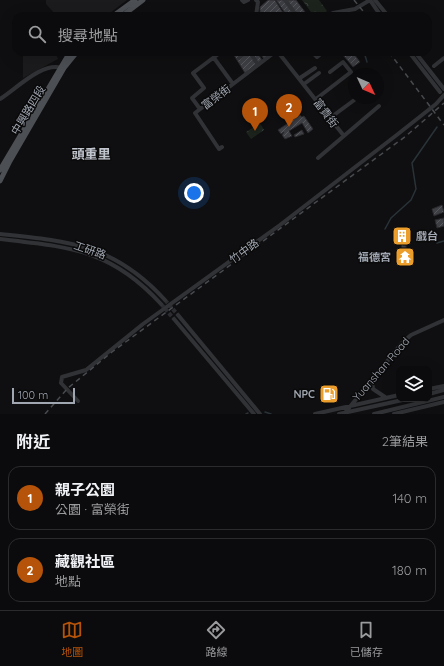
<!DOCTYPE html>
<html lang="zh-TW">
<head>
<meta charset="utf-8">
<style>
	body { margin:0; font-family:Quicksand,"Noto Sans TC",sans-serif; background:#19191b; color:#f1f3f6 }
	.controls { position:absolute; right:12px; bottom:12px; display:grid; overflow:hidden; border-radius:8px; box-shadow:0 4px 16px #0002 }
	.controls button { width:36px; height:36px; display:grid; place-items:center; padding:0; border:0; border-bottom:1px solid #2b2b2e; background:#0b0b0d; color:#f1f3f6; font:20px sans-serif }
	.compass { position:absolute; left:348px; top:68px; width:36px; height:36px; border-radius:50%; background:#0b0b0d; box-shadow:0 4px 16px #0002; rotate:134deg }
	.scale { position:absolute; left:12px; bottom:10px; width:63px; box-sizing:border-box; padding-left:4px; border:2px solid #a1a7b1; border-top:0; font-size:11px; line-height:14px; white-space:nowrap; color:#a1a7b1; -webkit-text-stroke:3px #0a0a0b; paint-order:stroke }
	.you { position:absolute; left:194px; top:193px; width:14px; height:14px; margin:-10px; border:3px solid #fff; border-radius:50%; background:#1a73e8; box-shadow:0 0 0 6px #1a73e833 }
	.badge { display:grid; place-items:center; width:26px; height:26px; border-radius:50%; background:#b45309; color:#fff; font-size:13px; font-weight:700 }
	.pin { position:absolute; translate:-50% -33px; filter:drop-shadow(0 1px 2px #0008) }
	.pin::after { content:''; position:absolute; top:21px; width:14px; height:12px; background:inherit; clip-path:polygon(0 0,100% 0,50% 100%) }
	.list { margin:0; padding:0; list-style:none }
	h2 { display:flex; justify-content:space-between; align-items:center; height:52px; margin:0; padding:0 16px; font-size:17px }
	h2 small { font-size:13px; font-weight:400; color:#9a9b9d }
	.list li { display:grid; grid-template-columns:26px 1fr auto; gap:12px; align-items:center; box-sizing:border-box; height:64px; margin:0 8px 8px; padding:0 8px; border:1px solid #2b2b2e; border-radius:12px }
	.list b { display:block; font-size:15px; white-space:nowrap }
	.list p { margin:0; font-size:13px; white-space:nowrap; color:#9a9b9d }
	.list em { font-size:13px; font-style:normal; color:#9a9b9d }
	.icon { flex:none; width:22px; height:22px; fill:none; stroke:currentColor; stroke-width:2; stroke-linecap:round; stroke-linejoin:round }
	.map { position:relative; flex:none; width:444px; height:414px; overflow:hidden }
	.search { position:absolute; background:#0b0b0d; box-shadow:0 4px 16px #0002; left:12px; right:12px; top:12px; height:44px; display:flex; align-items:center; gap:10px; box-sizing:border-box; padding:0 14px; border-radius:12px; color:#9a9b9d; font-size:15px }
	.sheet { height:196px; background:#0b0b0d }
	nav { display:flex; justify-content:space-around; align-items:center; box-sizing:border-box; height:56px; border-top:1px solid #2b2b2e; background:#0b0b0d; font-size:11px; color:#9a9b9d }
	nav a { display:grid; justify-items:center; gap:2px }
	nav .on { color:#b45309 }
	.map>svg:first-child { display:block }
	.built { fill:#1b1b1d }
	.park { fill:url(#park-crowns) }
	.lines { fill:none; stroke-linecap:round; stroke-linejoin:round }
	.stream { stroke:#293338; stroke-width:1.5 }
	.building { fill:url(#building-hatch); stroke:#29292d }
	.minor-tunnel { stroke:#2c2d31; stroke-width:4; stroke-dasharray:4 2; stroke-linecap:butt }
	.minor { stroke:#303235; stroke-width:4 }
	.major { stroke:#4c4f54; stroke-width:5 }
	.rail { stroke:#474a4e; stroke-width:1.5; stroke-dasharray:5 4; stroke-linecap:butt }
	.labels { text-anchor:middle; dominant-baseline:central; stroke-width:3; stroke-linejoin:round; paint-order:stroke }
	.street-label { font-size:11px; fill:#a1a7b1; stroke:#0a0a0b }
	.poi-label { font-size:11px; font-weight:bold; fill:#a1a7b1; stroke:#0a0a0b; text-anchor:end }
	.quarter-label { font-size:13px; font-weight:bold; fill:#c1c5cd; stroke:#0a0a0b }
</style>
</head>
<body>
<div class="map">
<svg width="444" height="414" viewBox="0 0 444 414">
	<defs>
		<pattern id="park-crowns" width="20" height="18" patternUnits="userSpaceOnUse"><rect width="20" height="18" fill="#1c231c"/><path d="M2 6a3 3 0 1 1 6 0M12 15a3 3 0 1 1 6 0" fill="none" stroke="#3a403b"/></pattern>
		<pattern id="building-hatch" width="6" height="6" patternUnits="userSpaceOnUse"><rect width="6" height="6" fill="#3e3f44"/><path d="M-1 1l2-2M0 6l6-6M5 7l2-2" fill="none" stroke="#57585d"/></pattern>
	</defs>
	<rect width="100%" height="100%" fill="#0f0f11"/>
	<path class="built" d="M46,0H127L106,16H57L46,4Z
		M23,52H55L58,59L23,78Z"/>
	<path class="park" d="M302,0H319L327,11L320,16H314Z
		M260,123L264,130L251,139L246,132Z"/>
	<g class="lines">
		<path class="stream" d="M354,15V16
			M364,52L367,62
			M385,229L391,218L411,200L416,189L412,163L437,127
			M437,243L444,241
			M265,412L271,414
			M246,414L248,413"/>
	</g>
	<path class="building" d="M268,0H275L285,16H260V7Z
		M276,0H296L308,16H287Z
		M232,52H257L262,60L245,73Z
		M259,52H272L264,59Z
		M347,52H355L354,54L360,62L353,67L343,55Z
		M300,115L302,117L304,116L313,129L308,133L302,123L289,131L292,136L285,139L282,135L284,132L281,134L278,130Z
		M302,130L304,134L295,137L294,135Z
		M442,205L444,212L434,216L432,209Z
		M444,218V226L437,228L435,220Z
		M404,233L405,239H400L399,234Z
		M400,239H405L407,254L403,255Z
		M407,254V259L403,260V255Z"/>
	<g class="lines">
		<path class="minor-tunnel" d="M165,300L178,315
			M161,304L174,319"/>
		<path class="minor" d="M242,0L244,2L248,0
			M256,0L258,2L256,16
			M285,0L297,16
			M370,0L381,16
			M375,0L388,16
			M328,16L333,13L355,9L370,0
			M250,52L258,65
			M278,52L344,136
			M312,52L317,57L323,52
			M409,52L440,92
			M415,52L444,89
			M214,58L233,84
			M239,58L246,52
			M434,66L444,58
			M300,78L315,68
			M304,84L319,73
			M0,99C16,89 43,61 62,68
			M316,99L351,72L343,62L330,72
			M200,109L192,98L204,88L193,73L221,52
			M330,118L357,98
			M222,147L219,149L195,113L275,52
			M318,158L379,106
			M0,234C70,241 115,245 165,300
			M0,239C69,247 111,249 161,304
			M178,315L260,414
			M174,319L254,414
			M372,381L373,389L385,397
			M429,389L444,386
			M429,394L444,390
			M78,401L61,383L62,377L86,370L143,324L280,225L398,134L436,104L444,95
			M315,414L399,395
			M339,414L407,399
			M344,414L402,343L411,335L444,320
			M374,414L444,397
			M394,414L444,402"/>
		<path class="major" d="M113,16L135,0
			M122,16L143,0
			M0,170L70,52
			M0,181L10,161L64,68L77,52"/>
		<path class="rail" d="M354,0L367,16
			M389,52L444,125
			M45,414L68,388L112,352L406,136L444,103"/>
	</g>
	<defs>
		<g id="building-square" transform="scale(1)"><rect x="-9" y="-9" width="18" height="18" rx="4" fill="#ec9e2c" stroke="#0a0a0b"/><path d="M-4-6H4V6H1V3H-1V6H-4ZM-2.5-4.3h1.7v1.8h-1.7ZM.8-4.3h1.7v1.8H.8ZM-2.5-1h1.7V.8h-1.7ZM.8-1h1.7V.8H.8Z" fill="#fff"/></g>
		<g id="temple-square" transform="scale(1)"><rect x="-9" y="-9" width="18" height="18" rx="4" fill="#ec9e2c" stroke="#0a0a0b"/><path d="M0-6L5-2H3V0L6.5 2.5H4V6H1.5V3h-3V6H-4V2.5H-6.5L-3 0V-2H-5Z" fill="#fff"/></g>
		<g id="fuel-square" transform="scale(1)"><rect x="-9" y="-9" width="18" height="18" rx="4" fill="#ec9e2c" stroke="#0a0a0b"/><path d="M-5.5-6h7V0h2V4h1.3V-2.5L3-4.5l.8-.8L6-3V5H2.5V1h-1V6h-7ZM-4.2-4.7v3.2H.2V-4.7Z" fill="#fff"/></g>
	</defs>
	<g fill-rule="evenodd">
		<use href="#building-square" x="402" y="236"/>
		<use href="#temple-square" x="405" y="257"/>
		<use href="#fuel-square" x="329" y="394"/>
	</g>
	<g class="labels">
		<g class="street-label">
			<text transform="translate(216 97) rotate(-37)">富榮街</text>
			<text transform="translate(28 110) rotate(-59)">中興路四段</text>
			<text transform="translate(326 113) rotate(53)">富貴街</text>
			<text transform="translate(90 250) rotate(19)">工研路</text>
			<text transform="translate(244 251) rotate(-36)">竹中路</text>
			<text transform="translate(381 369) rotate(-49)">Yuanshan Road</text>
		</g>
		<g class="poi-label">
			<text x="416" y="236" text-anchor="start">戲台</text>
			<text x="391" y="257">福德宮</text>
			<text x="315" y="394">NPC</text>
		</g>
		<g class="quarter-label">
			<text x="91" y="154">頭重里</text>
		</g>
	</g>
</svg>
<div class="controls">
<button><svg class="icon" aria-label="layers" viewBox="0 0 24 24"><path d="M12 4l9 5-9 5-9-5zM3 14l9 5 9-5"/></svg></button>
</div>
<svg class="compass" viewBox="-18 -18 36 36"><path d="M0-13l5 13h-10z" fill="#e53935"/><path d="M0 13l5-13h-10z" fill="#9a9b9d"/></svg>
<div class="scale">100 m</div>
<div class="you"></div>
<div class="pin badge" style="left:255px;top:131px">1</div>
<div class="pin badge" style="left:289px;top:127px">2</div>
<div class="search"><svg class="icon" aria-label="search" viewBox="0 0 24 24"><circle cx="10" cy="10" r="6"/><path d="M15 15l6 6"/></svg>搜尋地點</div>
</div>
<section class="sheet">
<h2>附近<small>2筆結果</small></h2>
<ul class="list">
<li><span class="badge">1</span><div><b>親子公園</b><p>公園 · 富榮街</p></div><em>140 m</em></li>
<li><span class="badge">2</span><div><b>藏觀社區</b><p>地點</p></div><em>180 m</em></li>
</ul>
</section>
<nav>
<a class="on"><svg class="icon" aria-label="map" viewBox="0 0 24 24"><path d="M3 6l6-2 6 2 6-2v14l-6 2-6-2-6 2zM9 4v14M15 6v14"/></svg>地圖</a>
<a><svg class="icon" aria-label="directions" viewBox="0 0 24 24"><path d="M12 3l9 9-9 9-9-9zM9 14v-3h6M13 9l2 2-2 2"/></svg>路線</a>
<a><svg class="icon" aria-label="saved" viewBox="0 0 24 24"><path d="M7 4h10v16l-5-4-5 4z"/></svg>已儲存</a>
</nav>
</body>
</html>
